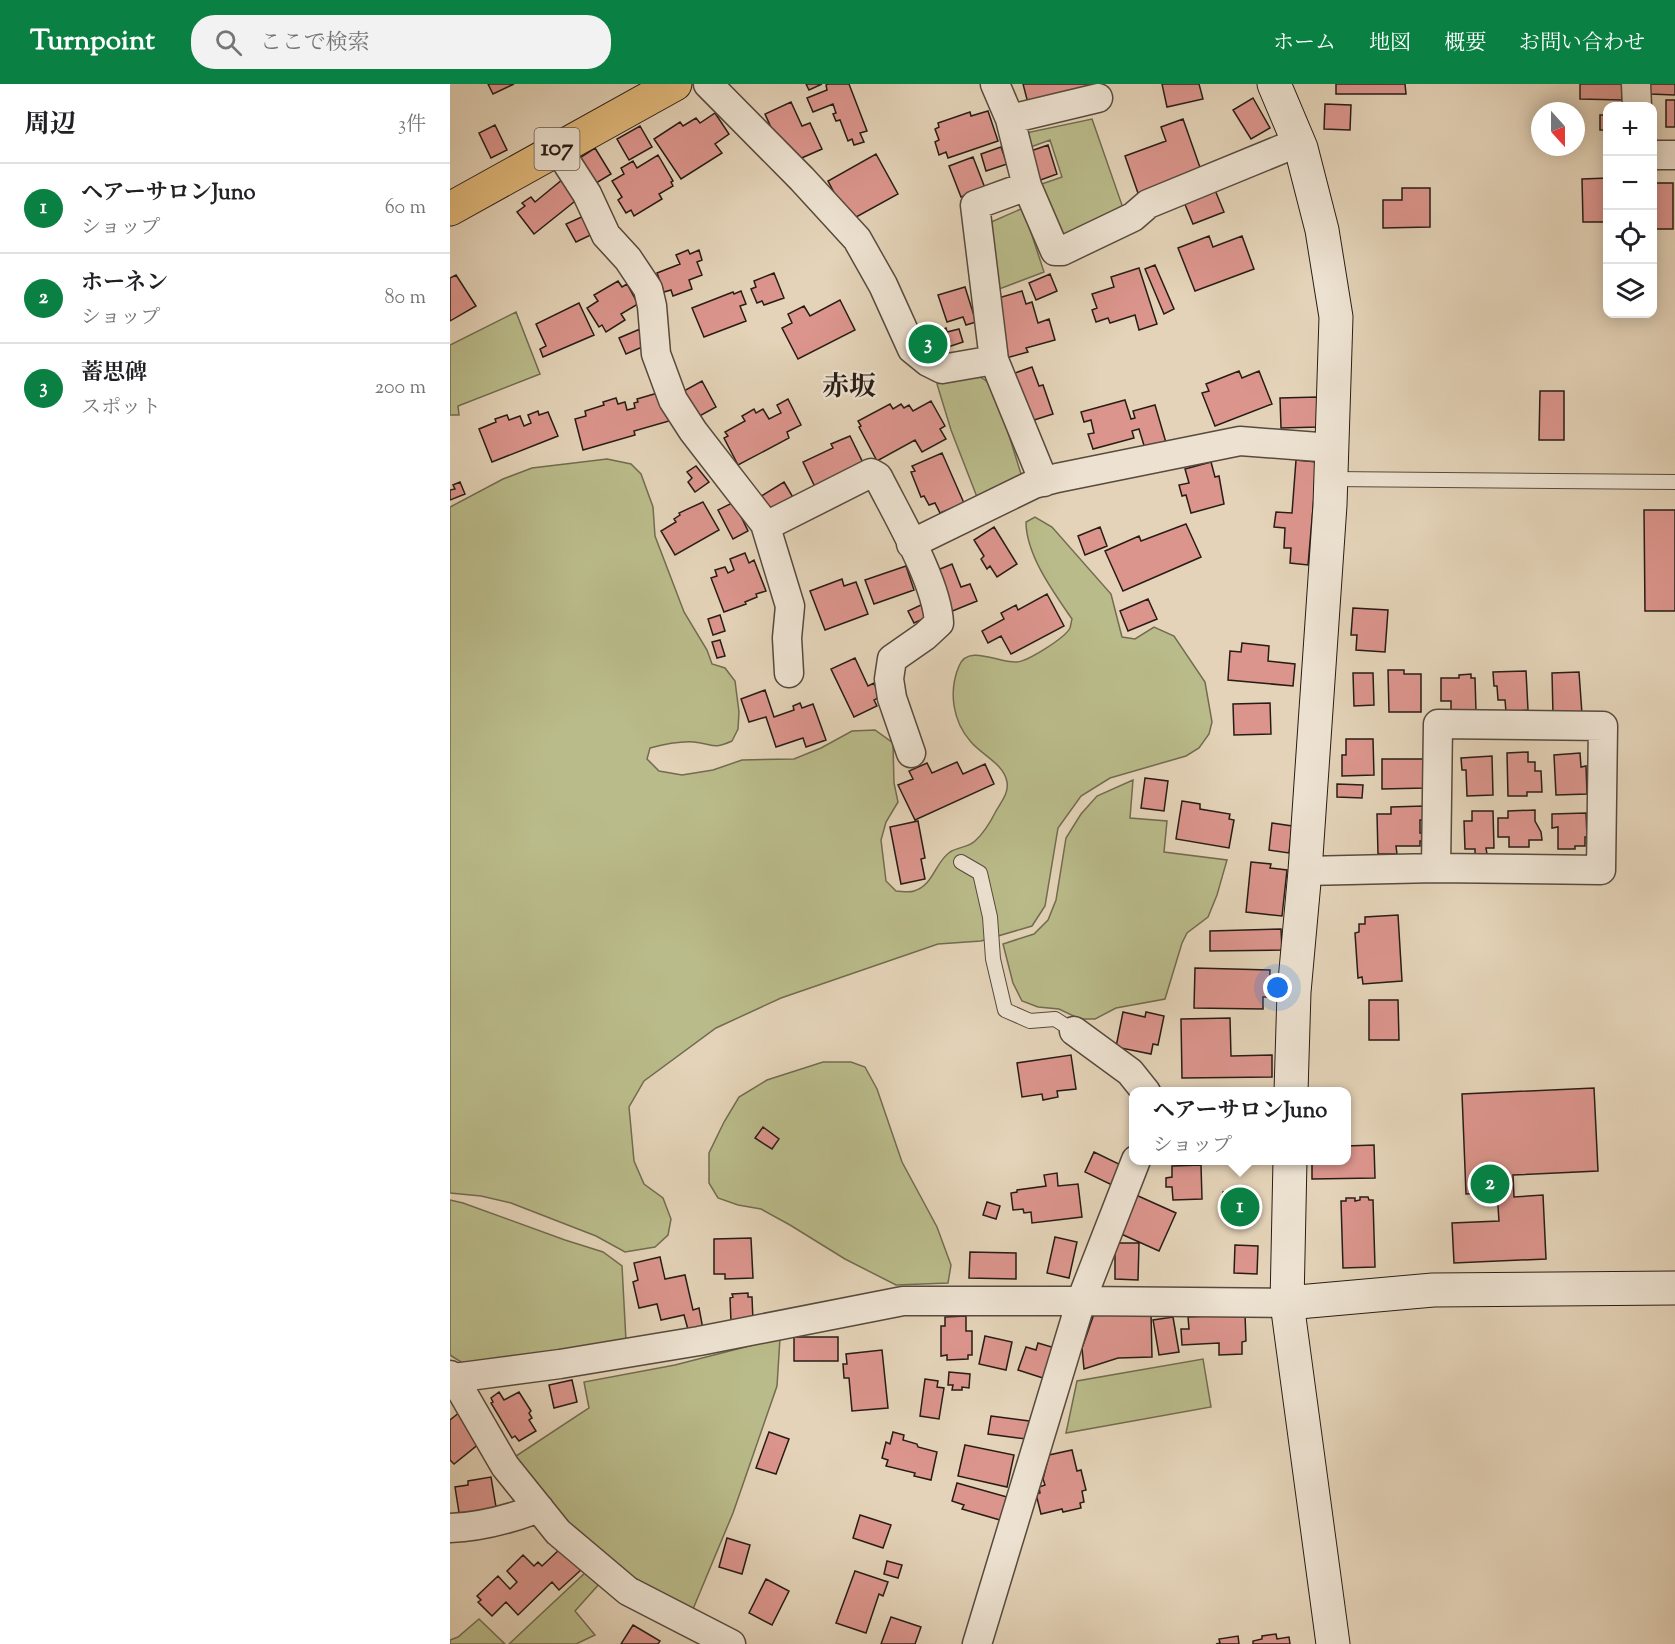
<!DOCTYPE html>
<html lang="ja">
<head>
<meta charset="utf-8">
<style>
	body { margin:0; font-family:"Sorts Mill Goudy","Noto Serif JP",serif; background:#f2f2f2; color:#202124 }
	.controls { position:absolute; right:18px; top:18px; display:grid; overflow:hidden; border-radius:12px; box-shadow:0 3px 15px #0003 }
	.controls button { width:54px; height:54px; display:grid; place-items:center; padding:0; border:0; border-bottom:2px solid #e0e0e0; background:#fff; color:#202124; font:30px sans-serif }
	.compass { position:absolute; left:1081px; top:18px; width:54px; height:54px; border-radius:50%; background:#fff; box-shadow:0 3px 15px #0003; rotate:159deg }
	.you { position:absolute; left:828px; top:904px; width:21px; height:21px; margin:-15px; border:4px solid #fff; border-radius:50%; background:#1a73e8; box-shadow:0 0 0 9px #1a73e833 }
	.badge { display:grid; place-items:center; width:39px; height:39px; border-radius:50%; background:#0b8043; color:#fff; font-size:20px; font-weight:700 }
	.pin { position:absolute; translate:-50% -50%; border:3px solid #fff; box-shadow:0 2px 6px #0006 }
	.popup { position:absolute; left:679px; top:1003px; width:222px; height:78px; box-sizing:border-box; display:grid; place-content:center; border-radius:12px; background:#fff; filter:drop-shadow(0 2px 4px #0005); font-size:20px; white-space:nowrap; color:#757577 }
	.popup b { font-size:22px; color:#202124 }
	.popup::after { content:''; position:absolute; left:50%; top:100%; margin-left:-12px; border:12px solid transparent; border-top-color:#fff }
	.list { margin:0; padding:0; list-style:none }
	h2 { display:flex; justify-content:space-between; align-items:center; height:78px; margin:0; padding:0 24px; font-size:26px }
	h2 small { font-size:20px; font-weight:400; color:#757577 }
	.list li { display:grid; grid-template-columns:39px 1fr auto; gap:18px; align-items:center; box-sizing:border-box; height:90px; padding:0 24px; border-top:2px solid #e0e0e0 }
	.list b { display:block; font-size:22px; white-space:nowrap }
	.list p { margin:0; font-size:20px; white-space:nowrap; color:#757577 }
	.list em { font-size:20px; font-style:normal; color:#757577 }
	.icon { flex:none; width:33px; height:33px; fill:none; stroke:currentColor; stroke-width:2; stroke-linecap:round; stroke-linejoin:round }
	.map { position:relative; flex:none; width:1225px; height:1560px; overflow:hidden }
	header { display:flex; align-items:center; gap:36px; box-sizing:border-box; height:84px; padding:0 30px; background:#0b8043; color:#fff }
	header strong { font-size:28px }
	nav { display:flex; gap:33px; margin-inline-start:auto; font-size:21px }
	.search { width:420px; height:54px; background:#f2f2f2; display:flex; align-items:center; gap:15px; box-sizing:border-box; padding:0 21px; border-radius:24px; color:#757577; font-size:22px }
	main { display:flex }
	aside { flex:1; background:#fff }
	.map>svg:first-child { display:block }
	.green { fill:#babb8a; stroke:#716c50; stroke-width:1.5 }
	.building { fill:#dc958d; stroke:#281d16; stroke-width:1.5 }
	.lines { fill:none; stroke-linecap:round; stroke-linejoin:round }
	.lane-casing { stroke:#574a3e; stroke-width:16 }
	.street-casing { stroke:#574a3e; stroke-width:31 }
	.secondary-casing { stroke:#281d16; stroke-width:35 }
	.highway-casing { stroke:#281d16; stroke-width:35 }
	.lane { stroke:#ede2d1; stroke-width:14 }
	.street { stroke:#ede2d1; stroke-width:28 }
	.secondary { stroke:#ede2d1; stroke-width:33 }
	.highway { stroke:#e2ba7c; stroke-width:33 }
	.labels { text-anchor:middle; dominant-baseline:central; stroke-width:4.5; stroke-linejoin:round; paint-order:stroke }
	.shield { fill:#ede2d1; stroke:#63584e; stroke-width:1.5 }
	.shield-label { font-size:24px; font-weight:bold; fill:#281d16 }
	.neighbourhood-label { font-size:27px; font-weight:bold; fill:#281d16; stroke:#ede2d1 }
</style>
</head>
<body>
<header>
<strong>Turnpoint</strong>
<div class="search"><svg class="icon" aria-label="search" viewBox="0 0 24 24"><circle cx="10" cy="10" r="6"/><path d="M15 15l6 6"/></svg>ここで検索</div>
<nav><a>ホーム</a><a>地図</a><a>概要</a><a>お問い合わせ</a></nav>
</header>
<main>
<aside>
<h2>周辺<small>3件</small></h2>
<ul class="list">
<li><span class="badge">1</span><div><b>ヘアーサロンJuno</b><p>ショップ</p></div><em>60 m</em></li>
<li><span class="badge">2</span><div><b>ホーネン</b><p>ショップ</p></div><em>80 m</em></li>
<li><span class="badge">3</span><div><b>蓄思碑</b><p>スポット</p></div><em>200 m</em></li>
</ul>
</aside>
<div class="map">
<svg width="1225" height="1560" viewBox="0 0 1225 1560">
	<rect width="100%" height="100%" fill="#e4d3b8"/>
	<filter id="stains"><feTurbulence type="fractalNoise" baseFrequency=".00333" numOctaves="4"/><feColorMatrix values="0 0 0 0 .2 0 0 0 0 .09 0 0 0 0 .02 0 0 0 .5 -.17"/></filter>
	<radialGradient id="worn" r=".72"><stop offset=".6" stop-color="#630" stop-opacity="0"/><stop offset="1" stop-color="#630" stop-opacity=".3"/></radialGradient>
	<path class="green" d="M642,35L673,124L614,152L586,102L612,93L600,56L575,65L571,50Z
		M573,124L594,188L544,207L539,139Z
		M66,228L90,290L8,322L9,331H0V261Z
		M511,290C528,291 536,293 545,307L572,393L527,413L501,346L487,300Z
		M157,375L181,380L191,390L203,423L205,452L234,528L257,566L262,580L275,584L285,597L289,628L288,645L282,657C262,666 264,660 244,658C229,657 215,660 200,664L197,675L209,687L232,691L263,686L292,676L344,675L371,664L402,647L425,646L443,659L444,699L448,718L436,738L431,756L436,797L446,807C451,807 459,809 464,807C483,802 485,778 500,768C508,763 519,763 525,757C533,750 541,737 546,727C551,718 559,709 557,698C554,680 532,671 521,658C503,638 498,608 509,582C518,559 550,580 567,578C578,577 615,554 620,544C621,541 621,538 622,535C604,509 576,471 576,438L585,433L602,443L661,510L672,553L685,555L704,543L724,552L755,598L762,638L759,650L749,664L736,672L660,694L631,712L608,744L595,822L582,842L531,857L488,860L331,914L266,944L194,997L179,1023L184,1077L194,1100L213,1114L221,1135L218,1151L205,1163L175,1168L146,1152L61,1119L31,1112L0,1109V423L53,395L82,384Z
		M683,696L680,734L717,737L714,768L777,776L767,811L758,833L737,849L732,859L715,915L666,924L645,935H630L609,925L588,923L572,917L563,899L553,860L584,850L598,836L606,816L616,754L631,730L647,712Z
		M373,978H401L415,983L427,1005L452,1078L487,1143L501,1181L498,1199L446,1201L395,1175L340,1141L311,1125L288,1121L268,1114L259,1099V1069L274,1038L289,1013L317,996Z
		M0,1116L13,1119L115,1156L153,1168L172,1182L176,1257L41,1279L11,1278L0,1271Z
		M330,1254L327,1302L283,1429L243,1525L189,1499L100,1424L63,1374L139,1324L134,1298L225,1281Z
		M753,1275L761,1323L616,1349L627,1297Z
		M136,1488L150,1499L125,1527L145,1551L126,1560H59Z
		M29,1535L55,1560H0V1556L8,1553Z"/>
	<path class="building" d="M38,0H64L43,10Z
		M356,0H372L359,6Z
		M378,0H399L417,47L410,49L414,58L404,61L402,55L398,57L390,36L386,37L383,30L386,29L383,20L363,28L357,14L377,6L376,1Z
		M573,0H649L578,19Z
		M712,0H749L753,15L717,23Z
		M886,0H955L956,10H886Z
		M1130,0H1172V16L1130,15Z
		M1200,0H1225V11L1200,10Z
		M803,14L820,44L801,55L783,26Z
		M1216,16H1225V43H1216Z
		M341,18L352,42L360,39L372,65L347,76L327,57L315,30Z
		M875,20L901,21L900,46L874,45Z
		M538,27L548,57L498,74L496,68L489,71L485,58L489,56L485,45L489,43L488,39L520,28L521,32Z
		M265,29L279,50L265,60L272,69L231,95L204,55L230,38L233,42L246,34L250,39Z
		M1150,31H1158V46H1150Z
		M733,35L752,89L689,112L675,72L716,57L711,43Z
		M45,41L57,66L41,74L29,49Z
		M190,42L202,63L179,76L167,55Z
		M598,61L607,90L585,98L575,69Z
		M551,63L557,80L536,87L531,70Z
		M145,64L161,90L143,101L128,75Z
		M426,70L448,110L399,137L378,97Z
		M208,71L223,97L221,98L223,102L209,110L212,115L184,132L181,126L176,129L168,116L172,113L162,97L174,90L171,84L183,77L187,84Z
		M523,73L535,104L511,113L499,82Z
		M1158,94V138H1133L1132,95Z
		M113,95L129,114L84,150L67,128L75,122L72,119L81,113L85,118Z
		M1206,99H1223V145H1202V108H1206Z
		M952,104H980V143L933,144V116H952Z
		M765,106L774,128L743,140L734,118Z
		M136,131L145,149L126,158L116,140Z
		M759,152L763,163L792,152L804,185L745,207L728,164Z
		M238,166L240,170L249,166L252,176L247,178L252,191L239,196L242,205L223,212L221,206L214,208L207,189L230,180L226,171Z
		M705,181L724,225L714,230L695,185Z
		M689,184L707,240L689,246L685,231L660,239L658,234L646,238L642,226L647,224L642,210L664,203L661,193Z
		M324,189L334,214L314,221L312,217L307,219L301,205L306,203L304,197Z
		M600,190L607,207L586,216L579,199Z
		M6,191L26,222L0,237V194Z
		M168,197L172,203L177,200L188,220L171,230L175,236L156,248L152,241L149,243L137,224L148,217L144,211Z
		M515,203L526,238L516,241L513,233L497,238L488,211Z
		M291,207L296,220L290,222L296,237L254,253L242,224L283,208L284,210Z
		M572,207L576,220L582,218L588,239L599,235L605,256L576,264L578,268L556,274L545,215Z
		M390,216L405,246L348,275L332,244L342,239L338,230L354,222L360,232Z
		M129,219L144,251L93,273L90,265L96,262L86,240Z
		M496,244L497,248L509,245L513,258L495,264L496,267L486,271L480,251Z
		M190,245L197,261L176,270L169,254Z
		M582,283L589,302L593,301L603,330L581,337L565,289Z
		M789,287L792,294L809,287L822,320L765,342L752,309L759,307L756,300Z
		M252,297L266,323L246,334L232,308Z
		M1090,307H1114V356H1089Z
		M211,308L219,337L184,347L185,351L133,366L125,335L136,332L135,327L154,321L153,318L166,314L168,320L175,318L177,326L185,324L184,319L188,318L187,315Z
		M868,313L869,343L831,344L830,314Z
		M338,315L351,341L337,348L339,354L288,381L274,354L278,352L275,348L295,337L292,332L304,325L306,329L313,325L319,335L331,329L327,321Z
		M675,316L681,335L685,334L683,327L705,321L717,362L696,368L689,345L682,347L684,354L643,365L638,350L644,349L641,336L634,338L631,328Z
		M481,317L495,342L490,345L496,355L472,368L465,356L427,377L409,343L411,342L408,337L440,320L443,325L451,320L454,324L459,321L463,327Z
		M88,327L89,331L98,328L108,352L42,378L29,345L46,338L45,335L57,331L59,336L70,332L74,342L81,339L78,331Z
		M400,352L415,383L366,405L353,378L383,364L381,360Z
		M492,369L514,419L490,429L485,419L479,421L474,412L471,413L461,388L465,387L462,382Z
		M846,376L867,378L858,481L840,479L841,464H834L835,444L824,443L826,428L842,429Z
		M761,378L765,393L769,392L774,420L741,429L736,411L732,412L729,401L739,399L735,385Z
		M246,382L259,398L245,408L238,398L242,394L237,388Z
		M10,398L15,410L0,416V406L5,405L3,401Z
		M334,398L344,415L319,431L308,414Z
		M253,418L269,446L225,471L211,447L226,438L224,435L230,431L229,429Z
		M284,418L298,447L283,455L268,426Z
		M1194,426H1225V527H1195Z
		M736,440L751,473L673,507L655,467L689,452L691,457Z
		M544,443L567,480L547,493L540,482L537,485L531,475L534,472L524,456Z
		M650,443L657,462L635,471L628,452Z
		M295,469L299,479L304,476L316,507L306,510L307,513L295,518L296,520L274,528L261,494L267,492L265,486L275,483L278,489L284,486L280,475Z
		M502,480L511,503L520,500L527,517L500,528L483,488Z
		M456,482L464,506L424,520L415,496Z
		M392,495L394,502L406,498L418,530L375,546L360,507Z
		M597,510L614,542L561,570L551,552L538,559L532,547L554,535L551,529L566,521L568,526Z
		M698,515L707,535L678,547L670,527Z
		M475,519L480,532L464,539L458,527Z
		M903,524L938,526L935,568L906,566L907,551H901Z
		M270,531L275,547L263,551L258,535Z
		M270,556L275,572L267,574L262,558Z
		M792,559L819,562L818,577L845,580L843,602L778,596L780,567L791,568Z
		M405,574L418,602L424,599L430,613L424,616L427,622L404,633L381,585Z
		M938,586H954V590H971V628H939Z
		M1076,587L1078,626L1056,628L1055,616H1048L1047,602H1044L1043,588Z
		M1129,588L1132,630L1103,631L1102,589Z
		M903,589H923L924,621L904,622Z
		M1021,590V594H1025L1026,628L1001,629V617H991V594H1009V591Z
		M315,606L324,633L344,626L343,622L350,619L352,624L363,620L376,656L356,663L353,654L326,663L316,633L299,638L291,615Z
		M820,619L821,650L784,651L783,620Z
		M896,655H923L924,691L892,692V671H896Z
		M1078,668V678H1085V687H1091L1092,708H1077V712H1058L1057,669Z
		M1130,669L1131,683L1136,682L1137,710L1106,711L1104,671Z
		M1042,672L1043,711L1017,712L1016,686H1012L1011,674Z
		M932,675H974L975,704L932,705Z
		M507,678L513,690L535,680L544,700L465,736L448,701L463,695L459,687L477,679L482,689Z
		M695,694L718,697L714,727L691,724Z
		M887,700L913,701L912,714L887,713Z
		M732,717L750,720V725L780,730L779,735L784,736L779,764L726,755Z
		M974,722V736H970V749H974V757H970V762H946L947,770H928L927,730H941V723Z
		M1085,726V737L1091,748L1092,756H1079V763H1059V753H1048V734H1058V727Z
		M1022,727H1043L1044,764H1036L1037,770L1025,771V765H1015L1014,737H1022Z
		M1136,729L1137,753H1135V762H1125V765H1108V743L1102,744V730Z
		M468,737L475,774L471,775L475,795L451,800L440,743Z
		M822,739L842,742L839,769L819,766Z
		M801,778L821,780L820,784L837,786L832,832L796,828Z
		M948,831L952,897L913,900L912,893L908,894L905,849L909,848V840H915V833Z
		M831,845L832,866L760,867V847Z
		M745,884L820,886L819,913H813V925L744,924Z
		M919,916H948L949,956H919Z
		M673,928L695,933L696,928L714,932L708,961L703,960L701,970L666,963Z
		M780,934L781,972L822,971V993L732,994L731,935Z
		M621,971L626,1005L607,1007L608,1013L593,1016L592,1010L572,1013L567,979Z
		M1144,1004L1148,1087L1063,1091L1064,1113L1093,1111L1096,1175L1004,1179L1002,1139L1049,1137L1047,1108L1016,1110L1012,1010Z
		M313,1043L329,1055L322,1065L305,1054Z
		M924,1061L925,1094L862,1095V1076H896V1062Z
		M644,1068L671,1081L662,1101L635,1088Z
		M751,1081L752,1115L723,1116L722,1103H716V1094L722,1093V1082Z
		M607,1089L608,1102L628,1100L632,1133L582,1139L581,1128L574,1129L573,1125L563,1126L561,1109L567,1108V1106L596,1102L594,1091Z
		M780,1107V1113H807L808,1133H773V1108Z
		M686,1111L726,1129L709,1167L669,1149Z
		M910,1113H918L919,1116H923L925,1183L893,1184L891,1117H896V1114H905V1117L910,1116Z
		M537,1118L550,1122L546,1135L533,1131Z
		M605,1153L627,1158L619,1194L597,1189Z
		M301,1154L303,1194L275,1195V1190H264V1155Z
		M665,1159H689L688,1196L665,1195Z
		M785,1161L808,1162L807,1190L784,1189Z
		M520,1168L566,1169V1195L519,1194Z
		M210,1173L215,1195L235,1191L243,1226L249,1224L253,1245L239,1249L234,1231L211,1236L207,1220L189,1224L183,1198L188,1196L184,1179Z
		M298,1209V1213H302L303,1237L281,1238L280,1214L283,1213L282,1210Z
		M701,1228L702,1273L668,1274L634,1285L632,1264L644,1230Z
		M795,1230L796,1257L792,1258V1270L769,1271V1259L732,1261L731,1245H739L738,1233Z
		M516,1232V1247H522V1271H518V1275L497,1276V1271L491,1272V1242H495V1233Z
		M723,1233L729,1268L709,1271L703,1236Z
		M535,1252L562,1258L556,1286L529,1280Z
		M344,1253H388V1277H344Z
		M588,1259L605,1264L596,1295L568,1286L576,1263L586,1266Z
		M432,1266L438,1324L402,1327L399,1294H394L393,1280H397L396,1270Z
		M499,1288L520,1290L519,1304L512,1303V1306H502L503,1301H498Z
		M475,1295L488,1297L487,1303L494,1304L489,1335L470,1332Z
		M122,1296L127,1318L104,1324L99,1301Z
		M49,1308L54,1316L69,1308L81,1327L79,1329L82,1334L79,1336L86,1347L69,1357L65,1352L62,1354L41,1319L43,1318L41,1314Z
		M10,1328L30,1359L4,1380L0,1376V1336Z
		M541,1332L579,1337L576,1355L538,1350Z
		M319,1348L339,1355L326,1390L306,1384Z
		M443,1348L454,1351L453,1356L467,1360L468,1363L487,1368L481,1396L464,1392L465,1389L436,1382L438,1376L432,1374L436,1358L440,1360Z
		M515,1361L564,1371L557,1403L508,1392Z
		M622,1366L627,1387L631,1386L636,1406L632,1407L634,1418L630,1419L631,1424L613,1428L612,1425L591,1430L586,1410L590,1409L589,1403L595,1401L593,1395L599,1371Z
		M41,1393L47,1429L10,1435L5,1403L18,1401V1397Z
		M507,1399L557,1413L550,1436L512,1425L514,1421L502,1417Z
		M410,1431L441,1441L433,1464L403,1454Z
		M277,1454L300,1461L292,1490L269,1483Z
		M111,1464L132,1485L109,1506L102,1498L68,1531L56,1518L42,1532L28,1518L31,1516L27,1512L48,1492L60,1505L67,1498L57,1487L73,1471L84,1482L88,1478L92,1482Z
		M437,1477L452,1481L448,1494L434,1490Z
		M405,1487L438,1498L433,1512L429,1510L416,1549L386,1539Z
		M316,1495L339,1507L322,1541L299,1529Z
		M441,1533L471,1543L465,1560H431Z
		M183,1541L210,1557L208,1560H171Z
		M826,1550L827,1555L839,1553L840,1560H803V1557L812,1555V1552Z
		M788,1552L789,1560H766L770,1559L769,1555Z"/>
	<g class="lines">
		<g class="lane-casing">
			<path id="lane" d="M881,395L1225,398
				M511,778L530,789L540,833L543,875L555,926L580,937L605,935L624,947"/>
		</g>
		<g class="street-casing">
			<path id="street" d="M258,0L352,95L407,155L433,201L462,265L478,278L492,285L544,276
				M545,0L560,35L577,102L525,121L544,276L594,398
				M1186,0L1187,22
				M560,35L648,14
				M108,65L137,110L156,151L178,175L198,205L202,222L206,270L223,316L243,347L315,440L340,522L337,554L339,589
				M1202,71H1225
				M577,102L605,167H612L683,133L698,120L849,58
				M315,440L324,438L421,389L428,393C447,431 487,498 489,539L475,552L442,575L439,595L442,614L461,669
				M461,460L584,400L607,394L790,357L882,364
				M855,787L986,784L1151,786L1153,642L988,640L986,784
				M624,947L680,988L696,1008
				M0,1291L4,1294L55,1382L108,1448L178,1507L281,1560
				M4,1294L110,1280L249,1257L453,1217H631L837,1219
				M0,1444C31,1443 60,1435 89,1424
				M527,1560L631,1217L686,1076"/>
		</g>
		<g class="secondary-casing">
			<path id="secondary" d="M824,0L851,64L872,146L886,233L880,421L855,787L844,908L841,1008
				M840,1076L837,1219L883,1560
				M837,1219L983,1206L1225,1204"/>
		</g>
		<g class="highway-casing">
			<path id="highway" d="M0,125L225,0"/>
		</g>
		<use href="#lane" class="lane"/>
		<use href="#street" class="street"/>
		<use href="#secondary" class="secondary"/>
		<use href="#highway" class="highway"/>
	</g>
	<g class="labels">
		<rect class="shield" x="84.5" y="44" width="45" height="42" rx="4.5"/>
		<g class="shield-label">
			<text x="107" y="65">107</text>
		</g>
		<g class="neighbourhood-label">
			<text x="399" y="304">赤坂</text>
		</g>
	</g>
	<rect width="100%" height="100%" filter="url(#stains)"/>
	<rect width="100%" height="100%" fill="url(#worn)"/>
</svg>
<div class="controls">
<button>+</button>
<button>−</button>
<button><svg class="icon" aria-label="locate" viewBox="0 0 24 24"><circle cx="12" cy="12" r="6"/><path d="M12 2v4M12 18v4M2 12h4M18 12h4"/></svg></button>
<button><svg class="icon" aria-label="layers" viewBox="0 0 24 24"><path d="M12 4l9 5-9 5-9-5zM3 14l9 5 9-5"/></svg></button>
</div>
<svg class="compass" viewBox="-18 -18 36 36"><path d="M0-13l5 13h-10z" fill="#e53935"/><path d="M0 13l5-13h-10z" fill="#757577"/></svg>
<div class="you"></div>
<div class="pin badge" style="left:790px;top:1123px">1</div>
<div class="popup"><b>ヘアーサロンJuno</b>ショップ</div>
<div class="pin badge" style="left:1040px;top:1100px">2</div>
<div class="pin badge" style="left:478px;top:260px">3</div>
</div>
</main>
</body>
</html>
